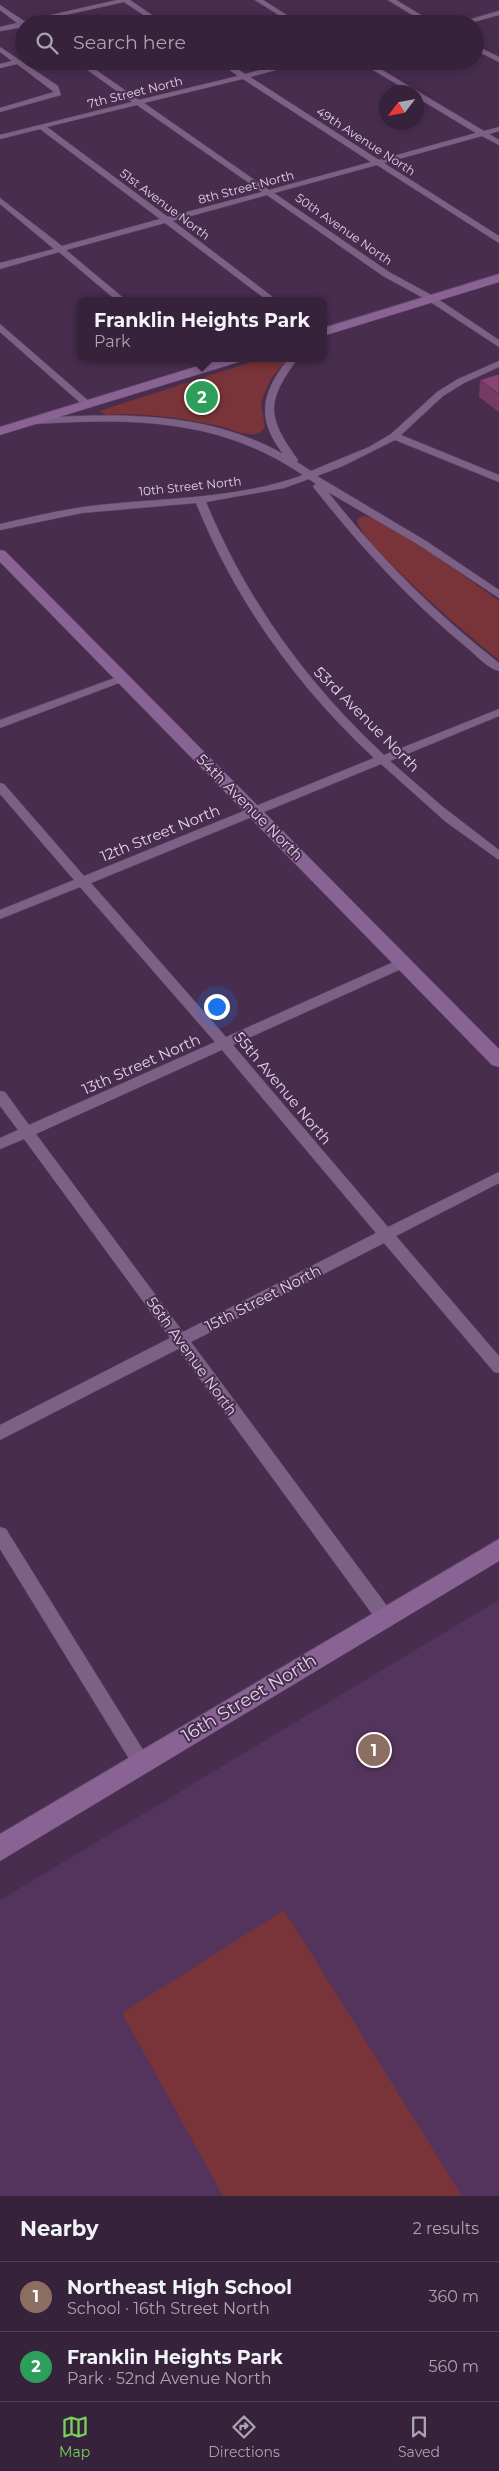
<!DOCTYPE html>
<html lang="en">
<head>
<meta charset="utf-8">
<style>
	body { margin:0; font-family:Montserrat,sans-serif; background:#412f46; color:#f1f3f6 }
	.compass { position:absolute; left:379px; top:85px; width:45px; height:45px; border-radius:50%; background:#36223b; box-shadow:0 2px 12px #0003; rotate:238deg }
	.you { position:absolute; left:216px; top:1006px; width:18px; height:18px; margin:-12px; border:4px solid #fff; border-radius:50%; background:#1a73e8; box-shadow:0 0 0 8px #1a73e833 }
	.badge { display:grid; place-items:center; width:32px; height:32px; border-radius:50%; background:#76d25a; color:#fff; font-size:16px; font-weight:700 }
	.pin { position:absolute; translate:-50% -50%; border:2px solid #fff; box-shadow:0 1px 5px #0006 }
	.popup { position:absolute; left:77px; top:297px; width:250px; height:65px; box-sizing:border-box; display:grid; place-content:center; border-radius:10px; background:#36223b; filter:drop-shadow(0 1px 4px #0005); font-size:16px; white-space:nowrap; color:#aaa4af }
	.popup b { font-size:19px; color:#f1f3f6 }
	.popup::after { content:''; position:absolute; left:50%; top:100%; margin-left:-10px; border:10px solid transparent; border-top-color:#36223b }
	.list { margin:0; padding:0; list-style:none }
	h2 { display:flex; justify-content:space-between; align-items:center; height:65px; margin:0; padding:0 20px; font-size:21px }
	h2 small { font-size:16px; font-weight:400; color:#aaa4af }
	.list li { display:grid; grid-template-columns:32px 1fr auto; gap:15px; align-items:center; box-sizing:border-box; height:70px; padding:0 20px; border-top:1px solid #503f55 }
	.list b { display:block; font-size:19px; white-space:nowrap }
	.list p { margin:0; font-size:16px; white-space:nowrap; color:#aaa4af }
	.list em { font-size:16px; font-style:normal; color:#aaa4af }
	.icon { flex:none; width:28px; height:28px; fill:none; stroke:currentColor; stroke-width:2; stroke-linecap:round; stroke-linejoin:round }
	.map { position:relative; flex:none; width:499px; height:2196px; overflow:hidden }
	.search { position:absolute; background:#36223b; box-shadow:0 2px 12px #0003; left:15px; right:15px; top:15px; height:55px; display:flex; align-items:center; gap:12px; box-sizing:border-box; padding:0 18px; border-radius:28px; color:#aaa4af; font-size:19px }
	.sheet { height:205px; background:#36223b }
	nav { display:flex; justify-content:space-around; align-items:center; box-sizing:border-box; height:70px; border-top:1px solid #503f55; background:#36223b; font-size:14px; color:#aaa4af }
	nav a { display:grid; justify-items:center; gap:2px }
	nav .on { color:#76d25a }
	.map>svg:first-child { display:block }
	.built { fill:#54345c }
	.green { fill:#783438 }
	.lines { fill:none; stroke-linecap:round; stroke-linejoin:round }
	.street-casing { stroke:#5f4966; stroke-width:1 }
	.secondary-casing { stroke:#5f4966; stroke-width:1 }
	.street { fill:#7d6085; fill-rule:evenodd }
	.secondary { fill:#896393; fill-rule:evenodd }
	.wall { fill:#753a65 }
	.building { fill:#884475; stroke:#5f3052 }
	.labels { text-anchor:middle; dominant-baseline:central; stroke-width:4; stroke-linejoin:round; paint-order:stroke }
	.far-street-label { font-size:12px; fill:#e1d1e6; stroke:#482d4f }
	.street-label { font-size:15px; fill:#e1d1e6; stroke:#482d4f }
	.near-street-label { font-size:18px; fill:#e1d1e6; stroke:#482d4f }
</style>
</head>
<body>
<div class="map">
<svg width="499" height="2196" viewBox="0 0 499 2196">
	<rect width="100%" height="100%" fill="#482d4f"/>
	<path class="built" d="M499,1600V2196H0V1900Z"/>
	<path class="green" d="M264,358H288L271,379L261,402L265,427L260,433C244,438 231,428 215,425C180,418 141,412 106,415L99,411Z
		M363,516C385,516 477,585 499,601V660C464,632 431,603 399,572C384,557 366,541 357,522L358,518Z
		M284,1910L462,2196H223L122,2013Z"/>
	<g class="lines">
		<g class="street-casing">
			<path id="street" d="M117,0H130L165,24H157L124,2L24,24V27L0,31V27L17,23L0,10V5L24,21Z
				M255,0H263L301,24H293Z
				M388,0H396L436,24H427Z
				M499,11V15L466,24H454Z
				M475,45L499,57V62L475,50Z
				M0,47L58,86L61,95L0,112V108L54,92L17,64L0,68V64L12,61L0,52Z
				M75,61H83L139,100L238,76L217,61H225L245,74L295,61H308L250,77L379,160L476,133L416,97V92H410L358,61H367L484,131L499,127V131L489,134L499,140V145L482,136L384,163L499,236V243L377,165L274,193L389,272L435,297L499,340V347L429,301L383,276L267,195L173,221L278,301H268L165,223L66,250L127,301H117L59,252L0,269V263L54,249L0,204V198L62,246L160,219L40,129L0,139V135L132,102ZM243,79L371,162L269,190L144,103ZM137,105L262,192L168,217L47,127Z
				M0,324L91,403V407H85L0,332Z
				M190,358H200L211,368L203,370Z
				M289,358H298C266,402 266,416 298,460L297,462L311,471L369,447L391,434L437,392L458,379L499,361V367L464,383L443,396L401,435L499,475V482L395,440L343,466L317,476L426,541L499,590V598L419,545L328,492C378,556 434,612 499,663V671C487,668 475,654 465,646C408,599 360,546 314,488L313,486L316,484L309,479L284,488L206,502C247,601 306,682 384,755L499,709V716L390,761L443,807L499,850V860L446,822L381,764L91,883L226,1037L398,960H408L409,963L408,966L233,1045L388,1227L499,1172V1183L396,1236L499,1356V1373L494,1372L384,1243L191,1342L390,1610L393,1616L390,1622L384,1624L378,1622L178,1349L0,1440V1425L170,1338L24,1139L0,1149V1138L18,1130L0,1106V1091L5,1092L29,1125L215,1042L80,887L0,919V910L74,880L0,794V783L4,784L84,876L374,758C297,686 236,602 196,503L82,513L0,530V524C27,518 55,511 83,507C156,497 232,501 303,475C219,418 132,418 35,424L30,421L35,418C119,413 208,411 283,454C255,417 262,392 289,358ZM222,1050L376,1233L183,1332L36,1134Z
				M123,675L127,676V680L0,728V720Z
				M0,1527L6,1529L148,1758L151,1764L148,1770L142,1773L136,1770L0,1549Z"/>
		</g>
		<g class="secondary-casing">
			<path id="secondary" d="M499,274V282L323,336V328Z
				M224,358H244L242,361L0,435V427Z
				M0,550L5,551L499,1049V1067L492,1065L0,562Z
				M499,1539V1561L0,1861V1834Z"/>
		</g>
		<use href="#street" class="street"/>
		<use href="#secondary" class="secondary"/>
	</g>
	<path class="wall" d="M499,374V412L479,397L480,380Z"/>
	<path class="building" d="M499,374V394L480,380Z"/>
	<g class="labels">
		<g class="far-street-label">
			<text transform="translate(135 92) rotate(-14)">7th Street North</text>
			<text transform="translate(366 141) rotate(33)">49th Avenue North</text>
			<text transform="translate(246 187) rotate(-15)">8th Street North</text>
			<text transform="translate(165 204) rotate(37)">51st Avenue North</text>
			<text transform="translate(344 229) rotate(35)">50th Avenue North</text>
			<text transform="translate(190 486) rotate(-6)">10th Street North</text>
		</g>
		<g class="street-label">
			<text transform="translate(367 719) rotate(45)">53rd Avenue North</text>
			<text transform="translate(250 807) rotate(45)">54th Avenue North</text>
			<text transform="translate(160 833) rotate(-22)">12th Street North</text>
			<text transform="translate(141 1064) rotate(-24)">13th Street North</text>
			<text transform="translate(283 1088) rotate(50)">55th Avenue North</text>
			<text transform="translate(263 1298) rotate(-27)">15th Street North</text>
			<text transform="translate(192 1356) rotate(54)">56th Avenue North</text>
		</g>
		<g class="near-street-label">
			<text transform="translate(249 1698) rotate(-31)">16th Street North</text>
		</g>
	</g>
</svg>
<svg class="compass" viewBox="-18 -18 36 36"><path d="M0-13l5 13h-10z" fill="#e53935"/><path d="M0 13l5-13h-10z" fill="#aaa4af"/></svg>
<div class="you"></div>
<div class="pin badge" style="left:374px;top:1750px;background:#8d6e63">1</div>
<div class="pin badge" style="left:202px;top:397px;background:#2e9e5b">2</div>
<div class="popup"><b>Franklin Heights Park</b>Park</div>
<div class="search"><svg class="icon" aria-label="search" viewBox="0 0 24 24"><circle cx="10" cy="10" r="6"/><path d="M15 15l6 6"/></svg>Search here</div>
</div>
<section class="sheet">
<h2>Nearby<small>2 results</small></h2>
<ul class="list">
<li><span class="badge" style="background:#8d6e63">1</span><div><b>Northeast High School</b><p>School · 16th Street North</p></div><em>360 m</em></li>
<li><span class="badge" style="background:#2e9e5b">2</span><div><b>Franklin Heights Park</b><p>Park · 52nd Avenue North</p></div><em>560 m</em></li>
</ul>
</section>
<nav>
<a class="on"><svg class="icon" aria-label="map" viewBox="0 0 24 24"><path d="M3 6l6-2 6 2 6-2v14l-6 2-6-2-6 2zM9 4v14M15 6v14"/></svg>Map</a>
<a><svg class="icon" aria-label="directions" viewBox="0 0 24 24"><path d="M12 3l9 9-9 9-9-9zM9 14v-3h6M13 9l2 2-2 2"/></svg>Directions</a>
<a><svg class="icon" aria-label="saved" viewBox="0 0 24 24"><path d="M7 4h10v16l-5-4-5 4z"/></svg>Saved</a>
</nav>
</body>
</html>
